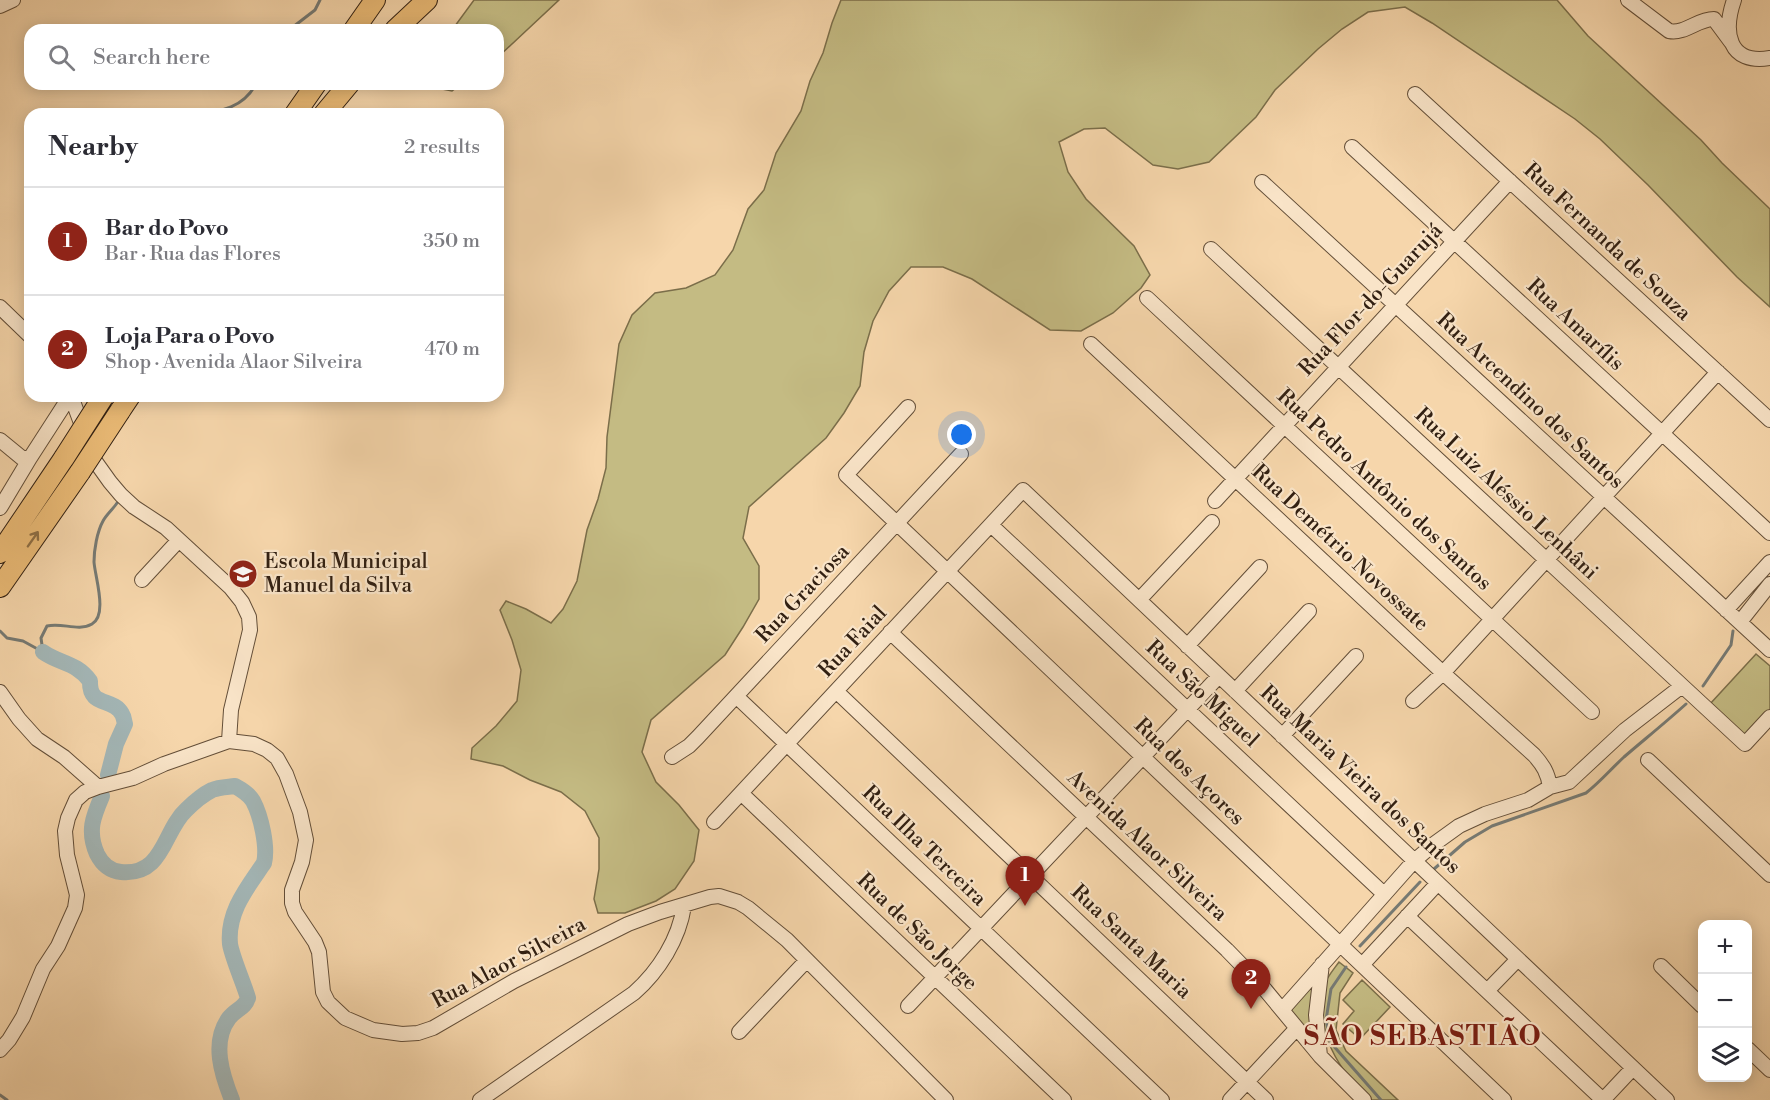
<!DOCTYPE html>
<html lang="en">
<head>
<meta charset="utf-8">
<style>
	body { margin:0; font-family:"Libre Bodoni",serif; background:#f2f2f3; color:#2b2b33 }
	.controls { position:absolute; right:18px; bottom:18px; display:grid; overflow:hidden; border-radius:12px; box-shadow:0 3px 15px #0003 }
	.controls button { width:54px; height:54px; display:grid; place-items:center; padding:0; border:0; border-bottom:2px solid #e1e1e2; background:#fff; color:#2b2b33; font:30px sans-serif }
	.you { position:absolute; left:962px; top:435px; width:21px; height:21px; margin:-15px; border:4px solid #fff; border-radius:50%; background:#1a73e8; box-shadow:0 0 0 9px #1a73e833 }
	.badge { display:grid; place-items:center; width:39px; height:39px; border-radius:50%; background:#8f2418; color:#fff; font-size:20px; font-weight:700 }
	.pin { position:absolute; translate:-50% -50px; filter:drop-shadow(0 2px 3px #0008) }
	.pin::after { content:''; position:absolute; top:32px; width:21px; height:18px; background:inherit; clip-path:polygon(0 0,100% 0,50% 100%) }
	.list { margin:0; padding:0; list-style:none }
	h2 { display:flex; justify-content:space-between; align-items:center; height:78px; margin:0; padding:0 24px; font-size:26px }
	h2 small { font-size:20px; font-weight:400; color:#7c7c81 }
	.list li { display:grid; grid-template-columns:39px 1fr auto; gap:18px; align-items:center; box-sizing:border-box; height:108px; padding:0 24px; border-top:2px solid #e1e1e2 }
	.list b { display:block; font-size:22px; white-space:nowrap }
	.list p { margin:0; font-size:20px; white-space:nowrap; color:#7c7c81 }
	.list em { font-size:20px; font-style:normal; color:#7c7c81 }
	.icon { flex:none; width:33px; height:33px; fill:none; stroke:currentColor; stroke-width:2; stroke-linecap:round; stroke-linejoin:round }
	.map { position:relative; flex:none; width:1770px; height:1100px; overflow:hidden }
	.search { position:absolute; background:#fff; box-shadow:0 3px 15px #0003; left:24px; top:24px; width:480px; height:66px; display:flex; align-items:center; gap:15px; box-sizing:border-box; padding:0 21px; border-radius:18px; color:#7c7c81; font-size:22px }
	.panel { position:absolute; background:#fff; box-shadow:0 3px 15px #0003; left:24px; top:108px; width:480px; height:294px; border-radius:18px }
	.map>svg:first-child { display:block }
	.green { fill:#c4bb83; stroke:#7b6e4a; stroke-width:1.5 }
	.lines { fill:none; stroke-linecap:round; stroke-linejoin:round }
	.stream { stroke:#767a74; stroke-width:3 }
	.river { stroke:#a3b6b6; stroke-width:16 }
	.minor-casing { stroke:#634e38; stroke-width:16 }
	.highway-casing { stroke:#322012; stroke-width:22 }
	.minor { stroke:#f9e4c8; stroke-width:14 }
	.highway { stroke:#ebbb76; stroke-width:20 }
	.highway-bridge-casing { stroke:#322012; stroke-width:22; stroke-linecap:butt }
	.highway-bridge { stroke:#ebbb76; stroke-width:20 }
	.oneway { stroke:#8e6e44 }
	.labels { text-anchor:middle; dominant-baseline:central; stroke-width:4.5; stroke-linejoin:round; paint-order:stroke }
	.street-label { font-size:21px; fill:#322012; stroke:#f9e4c8 }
	.poi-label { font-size:21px; fill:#322012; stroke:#f9e4c8; text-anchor:start }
	.district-label { font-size:27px; font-weight:bold; letter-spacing:1.5px; fill:#7a1f14; stroke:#f9e4c8 }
</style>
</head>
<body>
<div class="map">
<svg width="1770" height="1100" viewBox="0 0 1770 1100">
	<rect width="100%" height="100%" fill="#f6d6ab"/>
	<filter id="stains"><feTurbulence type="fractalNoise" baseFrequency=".00333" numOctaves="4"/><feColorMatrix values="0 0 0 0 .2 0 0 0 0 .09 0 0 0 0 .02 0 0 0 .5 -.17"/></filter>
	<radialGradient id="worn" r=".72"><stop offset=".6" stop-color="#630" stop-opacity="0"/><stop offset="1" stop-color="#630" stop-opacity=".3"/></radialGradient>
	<path class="green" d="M474,0H559L498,57V30H452Z
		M841,0H1557L1588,36L1701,140L1722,163L1770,209V307L1737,277L1648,185L1600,139L1575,119L1432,23L1405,7L1368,12L1342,29L1318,49L1275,90L1256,117L1209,162L1178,169L1153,165L1105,128L1084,129L1059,142L1068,172L1086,199L1134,246L1150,275L1141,288L1113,313L1081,331L1050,330L972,279L943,267H911L889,291L873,321L864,352L860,386L844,413L826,438L749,507L743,538L759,566V599L743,627L725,655L651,720L642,752L656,782L679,805L699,830L694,861L675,889L656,901L625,913H598L594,899L599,869V838L585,811L561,792L530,780L503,766L471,759L472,748L496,726L517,701L521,670L512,640L500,610L506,601L526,609L551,623L563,609L577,581L587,530L598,499L606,468L607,437L619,344L632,315L655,293L686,288L715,275L733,250L748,209L764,190L776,153L801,111L810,81L823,53L832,23Z
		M431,84H461L452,91L431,87Z
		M1756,654L1770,666V711L1746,737L1710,704Z
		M1339,962L1353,973L1340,993L1336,1030L1346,1051L1398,1100H1372C1338,1072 1314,1030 1324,986C1326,978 1334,969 1339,962Z
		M1313,979L1312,1040L1286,1008Z
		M1362,980L1390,1007L1360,1039L1343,1024L1354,1011L1343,1000Z"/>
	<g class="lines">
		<path class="stream" d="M289,30L315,10L320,0
			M197,114C222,111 243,108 256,84
			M0,631L7,638L23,641L43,652
			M43,652L41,638L47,626C62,622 78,632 92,624C108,615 95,577 94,562C94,550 97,532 103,521C106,515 113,509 117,503
			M1703,686L1731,645L1733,631
			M1434,869L1465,842L1492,826L1586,793C1600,782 1611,769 1624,757C1645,739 1666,722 1686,704
			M1360,946L1420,882
			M1346,967L1331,989L1326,1020L1331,1043L1381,1100
			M0,1095L7,1100"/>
		<path class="river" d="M43,652C60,664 76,662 90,681C89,708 113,697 122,714C124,717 124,721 125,724L116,744L108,775
			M102,796C93,817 87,831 97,854C102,864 110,871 121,872C164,876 163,831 186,810C193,803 204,794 212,790C219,787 228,787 235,786C242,790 249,794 253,801C261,816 268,847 264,863C247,888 227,912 230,944C232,957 244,984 248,998C245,1008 236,1009 229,1018C211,1042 222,1075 232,1100"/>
		<g class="minor-casing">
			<path id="minor" d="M1628,0L1669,31C1686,34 1697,19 1714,19L1731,42
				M1734,0C1723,32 1728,65 1770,58
				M0,6L13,0
				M1415,94L1770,420
				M1352,147L1770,533
				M1262,182L1770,650
				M1211,249L1745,744L1770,717
				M1147,298L1592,712
				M0,307L30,336
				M1091,344L1443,673L1534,755C1543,765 1548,773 1550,787
				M71,396L95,461L110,482L121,495L134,507L166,528L230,587L242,602L249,617L250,630L231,710L229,741
				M908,407L846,475L1504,1100
				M0,440L22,458H30
				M1215,501L1510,181
				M0,508L30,458L70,396
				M991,525L1384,894
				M142,580L179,540
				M1139,600L1212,522
				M1726,610L1770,562
				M1740,622L1770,584
				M890,632L1227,950L1262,986L1320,1056L1364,1100
				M1187,646L1260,567
				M836,691L1266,1100
				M1235,691L1309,611
				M0,692L19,719L37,739L64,757L98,787
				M736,696L1162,1100
				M1413,701L1443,673L1718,372
				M1282,736L1356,656
				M672,757L689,746L698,737L961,454
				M1648,760L1770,875
				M741,793L1064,1100
				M714,822L1023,490L1667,1100
				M1407,916L1603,1100
				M1362,965L1438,883
				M1661,966L1702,1006
				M1487,991L1518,959
				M908,1006L1219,676
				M1282,1010L1414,861L1434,844L1459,826L1485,814L1528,800L1550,787L1569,782L1625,730L1682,686
				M739,1032L807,960
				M1748,1049L1770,1070
				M0,1050L9,1040L23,1017L43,969L58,946L75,908L77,895L67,855L65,831L68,818L76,800L85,792L98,787L133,778L164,764L229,741L254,744L267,750L277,758L286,774L300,812L306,840L302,862L292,890V903L295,912L315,942L319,952L323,992L328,1002L345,1018L373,1030L402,1034L418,1033L433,1028L514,981L628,924L660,912L710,897L719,896L738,902L748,908L787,940L946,1100
				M1320,1056L1316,1015L1322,964
				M480,1100L634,993C659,971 679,939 684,906
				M1230,1100L1297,1028
				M1603,1100L1633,1068"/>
		</g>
		<g class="highway-casing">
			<path id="highway" d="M354,30L375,0
				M395,30L427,0
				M295,114L316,84
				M324,114L349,84
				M120,411L130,396
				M0,553L64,458
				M0,587L80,472"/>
		</g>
		<use href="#minor" class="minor"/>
		<use href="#highway" class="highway"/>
		<g class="highway-bridge-casing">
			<path id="highway-bridge" d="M64,458L103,397
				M80,472L120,411"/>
		</g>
		<use href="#highway-bridge" class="highway-bridge"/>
	</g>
	<defs><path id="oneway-shaft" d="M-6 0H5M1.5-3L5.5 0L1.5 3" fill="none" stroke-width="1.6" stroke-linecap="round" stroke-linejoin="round" transform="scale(1.5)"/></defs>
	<use class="oneway" href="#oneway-shaft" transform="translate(33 539) rotate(-55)"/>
	<defs>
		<g id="school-disc" transform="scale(1.5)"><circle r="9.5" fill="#8f2418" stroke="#f9e4c8"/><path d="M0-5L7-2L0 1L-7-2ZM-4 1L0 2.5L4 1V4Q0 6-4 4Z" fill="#fff"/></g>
	</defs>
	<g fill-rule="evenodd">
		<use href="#school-disc" x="243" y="574"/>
	</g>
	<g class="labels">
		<g class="street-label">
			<text transform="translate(1607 242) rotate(43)">Rua Fernanda de Souza</text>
			<text transform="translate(1371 300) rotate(-47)">Rua Flor-do-Guarujá</text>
			<text transform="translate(1575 325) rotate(43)">Rua Amarílis</text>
			<text transform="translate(1530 401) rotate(43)">Rua Arcendino dos Santos</text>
			<text transform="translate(1384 490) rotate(43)">Rua Pedro Antônio dos Santos</text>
			<text transform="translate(1506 494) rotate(43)">Rua Luiz Aléssio Lenhâni</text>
			<text transform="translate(1340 548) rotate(43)">Rua Demétrio Novossate</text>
			<text transform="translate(803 594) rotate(-47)">Rua Graciosa</text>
			<text transform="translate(853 642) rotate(-47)">Rua Faial</text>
			<text transform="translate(1202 694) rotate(43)">Rua São Miguel</text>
			<text transform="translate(1189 772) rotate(44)">Rua dos Açores</text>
			<text transform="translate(1360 780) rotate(43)">Rua Maria Vieira dos Santos</text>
			<text transform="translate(924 846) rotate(44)">Rua Ilha Terceira</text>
			<text transform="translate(1147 846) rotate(43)">Avenida Alaor Silveira</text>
			<text transform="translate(917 932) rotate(44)">Rua de São Jorge</text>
			<text transform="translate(1131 942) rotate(43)">Rua Santa Maria</text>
			<text transform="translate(509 963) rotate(-28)">Rua Alaor Silveira</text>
		</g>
		<g class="poi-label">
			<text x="264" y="562">Escola Municipal<tspan x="264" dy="24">Manuel da Silva</tspan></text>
		</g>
		<g class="district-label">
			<text x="1423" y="1037">SÃO SEBASTIÃO</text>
		</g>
	</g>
	<rect width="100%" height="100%" filter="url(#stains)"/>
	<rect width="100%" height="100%" fill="url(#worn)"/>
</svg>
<div class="controls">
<button>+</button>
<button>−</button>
<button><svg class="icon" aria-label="layers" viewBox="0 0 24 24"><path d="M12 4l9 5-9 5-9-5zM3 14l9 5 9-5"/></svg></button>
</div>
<div class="you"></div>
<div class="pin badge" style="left:1025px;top:906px">1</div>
<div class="pin badge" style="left:1251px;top:1009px">2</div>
<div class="search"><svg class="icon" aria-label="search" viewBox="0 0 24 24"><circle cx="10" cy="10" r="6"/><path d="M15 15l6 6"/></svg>Search here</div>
<section class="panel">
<h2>Nearby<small>2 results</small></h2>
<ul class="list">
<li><span class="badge">1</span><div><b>Bar do Povo</b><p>Bar · Rua das Flores</p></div><em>350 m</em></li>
<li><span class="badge">2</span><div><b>Loja Para o Povo</b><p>Shop · Avenida Alaor Silveira</p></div><em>470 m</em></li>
</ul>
</section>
</div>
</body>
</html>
